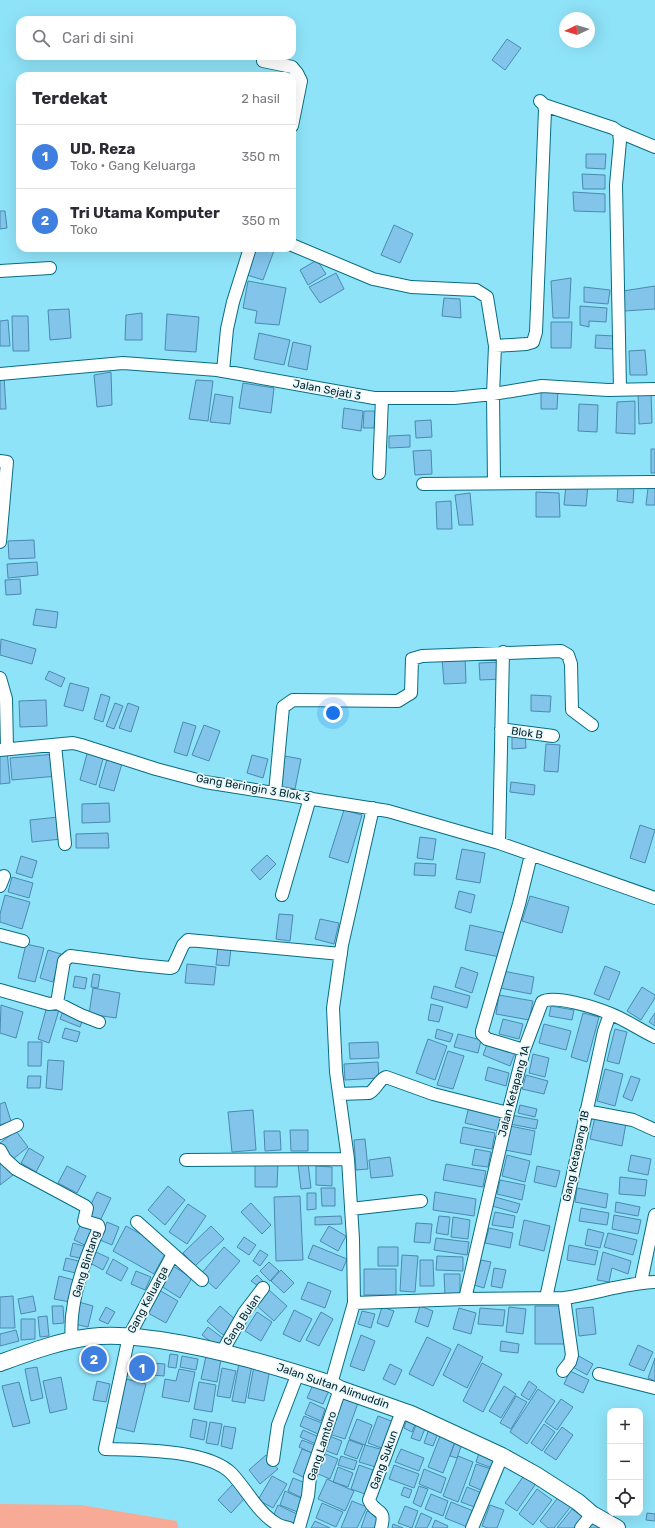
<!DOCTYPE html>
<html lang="id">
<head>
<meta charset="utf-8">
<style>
	body { margin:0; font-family:Rubik,sans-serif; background:#f7f7f7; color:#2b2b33 }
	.controls { position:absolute; right:12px; bottom:12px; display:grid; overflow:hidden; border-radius:8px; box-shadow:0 4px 16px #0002 }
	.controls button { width:36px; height:36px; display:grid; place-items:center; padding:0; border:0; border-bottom:1px solid #e1e1e2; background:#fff; color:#2b2b33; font:20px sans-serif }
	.compass { position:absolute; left:559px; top:12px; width:36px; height:36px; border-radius:50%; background:#fff; box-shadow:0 4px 16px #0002; rotate:266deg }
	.you { position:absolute; left:333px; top:713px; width:14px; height:14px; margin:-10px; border:3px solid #fff; border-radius:50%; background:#1a73e8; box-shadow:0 0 0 6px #1a73e833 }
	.badge { display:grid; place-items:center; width:26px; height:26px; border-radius:50%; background:#2563eb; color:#fff; font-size:13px; font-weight:700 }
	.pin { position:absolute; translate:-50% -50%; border:2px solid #fff; box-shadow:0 1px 4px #0006 }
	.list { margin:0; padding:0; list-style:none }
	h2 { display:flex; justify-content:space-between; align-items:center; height:52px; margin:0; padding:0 16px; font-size:17px }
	h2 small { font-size:13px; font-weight:400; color:#7c7c81 }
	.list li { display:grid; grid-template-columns:26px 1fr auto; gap:12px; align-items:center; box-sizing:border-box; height:64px; padding:0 16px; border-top:1px solid #e1e1e2 }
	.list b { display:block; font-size:15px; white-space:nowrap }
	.list p { margin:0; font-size:13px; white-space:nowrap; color:#7c7c81 }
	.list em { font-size:13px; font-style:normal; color:#7c7c81 }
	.icon { flex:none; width:22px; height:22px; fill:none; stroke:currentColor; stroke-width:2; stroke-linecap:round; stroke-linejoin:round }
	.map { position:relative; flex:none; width:655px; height:1528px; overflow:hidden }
	.search { position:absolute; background:#fff; box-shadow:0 4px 16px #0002; left:16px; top:16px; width:280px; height:44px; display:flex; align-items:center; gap:10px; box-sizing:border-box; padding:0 14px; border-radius:12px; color:#7c7c81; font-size:15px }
	.panel { position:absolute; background:#fff; box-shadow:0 4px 16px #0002; left:16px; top:72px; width:280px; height:180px; border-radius:12px }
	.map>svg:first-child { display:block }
	.green { fill:#f7aa95 }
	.building { fill:#83c4eb; stroke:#498aaf }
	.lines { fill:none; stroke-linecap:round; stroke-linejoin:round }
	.street-casing { stroke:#066e82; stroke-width:14 }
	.secondary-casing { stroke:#066e82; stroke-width:18 }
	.street { stroke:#fff; stroke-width:12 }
	.secondary { stroke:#fff; stroke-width:16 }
	.labels { text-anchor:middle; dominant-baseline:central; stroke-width:3.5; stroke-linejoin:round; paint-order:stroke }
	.street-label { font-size:11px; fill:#00232b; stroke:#e9f8fc }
</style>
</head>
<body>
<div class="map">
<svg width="655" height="1528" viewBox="0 0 655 1528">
	<rect width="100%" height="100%" fill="#8fe3f8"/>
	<path class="green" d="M0,1504L81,1505L177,1521L178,1528H0Z"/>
	<path class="building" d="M507,39L521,48L505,70L492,60Z
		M586,154H606L605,169L586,168Z
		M582,174L605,175V189H583Z
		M573,192L605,194V212L574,211Z
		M0,211H5L7,228L0,229Z
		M394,225L413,234L400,263L381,255Z
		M256,248H275L263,280L247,275Z
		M317,260L326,274L308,285L300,270Z
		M336,273L344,289L320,303L309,287Z
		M571,278L569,318H553L551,281Z
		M248,281L286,288L279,325L255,323L257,311L243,308Z
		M655,286V309L624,311L623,291Z
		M584,287L610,290L608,304L584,302Z
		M444,298L460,299L461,318L442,316Z
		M580,306L607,308L606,322L589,321V327L580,325Z
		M69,309L71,338L50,340L48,310Z
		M142,313V340H125L126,315Z
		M167,314L199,317L196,352L165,350Z
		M12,316H28L29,351H13Z
		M8,320L10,346H0V321Z
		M551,322H572L571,348H551Z
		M259,333L290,340L284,365L254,359Z
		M596,335L614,336V349L595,348Z
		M293,342L311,346L307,370L288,366Z
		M645,350L647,375H630L629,351Z
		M111,372L112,405L97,407L94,375Z
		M0,376H4L6,409H0Z
		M196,380L213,381L208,421L189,419Z
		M243,383L274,388L271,413L239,408Z
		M541,389H558L557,409H541Z
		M638,393H651L652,423L639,424Z
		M215,394L233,397L230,424L210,422Z
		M635,401V434L616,433L617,402Z
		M579,404L598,405L597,432L578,431Z
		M344,408L363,411L361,431L342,428Z
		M364,411H375L374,428H363Z
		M431,420L432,437L416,438L415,421Z
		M410,435V447L389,448V436Z
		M651,449H655V473H651Z
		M431,450L432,474L415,475L413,451Z
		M566,485H588L586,506L564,505Z
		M618,485L634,486L633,503L617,501Z
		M648,488H655V505H646Z
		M536,492L559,493L560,517H536Z
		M470,493L473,525H459L455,495Z
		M451,501L452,529H437L436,502Z
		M34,540L35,558L9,559L8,541Z
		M37,562L38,575L8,578L7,564Z
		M20,579L21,594L6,595L5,580Z
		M36,609L58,612L56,628L33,625Z
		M1,639L36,649L32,664L0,655Z
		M465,656L466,683L444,684L442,658Z
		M502,662L503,679L480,680L479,663Z
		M49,671L65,678L61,687L45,679Z
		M70,683L89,688L83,711L64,706Z
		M101,694L110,697L103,722L94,719Z
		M531,695L551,696L550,712L531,711Z
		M46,700L47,726L20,727L19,701Z
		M115,703L123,706L114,729L106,726Z
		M128,703L139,707L131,732L119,728Z
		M183,722L196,726L187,756L174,752Z
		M204,725L220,731L209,761L192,755Z
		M512,731H525L526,748L512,749Z
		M546,744L560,745L558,772L544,771Z
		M88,750L104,755L96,785L80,780Z
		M7,751L10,783L0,784V752Z
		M56,754L58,776L12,780L10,758Z
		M252,755L268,759L263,778L247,773Z
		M108,756L123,760L114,791L99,787Z
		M285,756L301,759L295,789L280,786Z
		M511,782L535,785L534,795L510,792Z
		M109,803L110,822L82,823V804Z
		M344,810L362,815L348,863L329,857Z
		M59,817L62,839L32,842L30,820Z
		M640,825L655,830L645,863L630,858Z
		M108,833L109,848H76V834Z
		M420,837L436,839L433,860L417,858Z
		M462,849L485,853L480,883L456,879Z
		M267,855L276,864L260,880L251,870Z
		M21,856L37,861L32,878L16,873Z
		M415,863L436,864L435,876L414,875Z
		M12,877L33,883L29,898L8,892Z
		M459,891L475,895L471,913L455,908Z
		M5,895L30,902L22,929L0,922V914Z
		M530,896L569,907L562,933L522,921Z
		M279,914L293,915L290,941L276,939Z
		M320,919L339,923L334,944L315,939Z
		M470,925L505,933L500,957L465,950Z
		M26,944L44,948L35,982L18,978Z
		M218,947L231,948L229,966L216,965Z
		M48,950L61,954L53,982L40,978Z
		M187,964L216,967L214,985L185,983Z
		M605,966L620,972L609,1000L594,994Z
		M461,967L478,973L472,993L455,987Z
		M503,971L534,977L531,994L500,988Z
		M93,974L100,975L98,988L91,987Z
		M75,976L87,978L85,989L73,987Z
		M434,986L470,996L467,1008L431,998Z
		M642,987L655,995V998L641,1020L627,1011Z
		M93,988L120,993L116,1018L89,1014Z
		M499,995L533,1001L529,1020L496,1014Z
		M431,1004L443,1007L439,1022L428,1020Z
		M1,1005L23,1012L16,1038L0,1033Z
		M47,1006L59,1010L49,1043L38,1039Z
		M551,1006L574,1010L572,1020L549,1016Z
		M63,1011L83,1019L80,1027L60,1019Z
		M583,1013L599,1017L587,1062L571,1057Z
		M655,1013V1026L649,1022Z
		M503,1019L523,1024L519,1039L499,1034Z
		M544,1024L571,1031L566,1050L539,1043Z
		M65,1028L80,1032L77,1042L62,1038Z
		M437,1029L453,1034L450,1042L435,1038Z
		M615,1029L627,1032L619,1064L607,1061Z
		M458,1034L481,1040L478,1053L454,1047Z
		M428,1039L447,1046L435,1080L416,1073Z
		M28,1042H42L41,1066H28Z
		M378,1042L379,1058L350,1059L349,1043Z
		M488,1042L515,1053L510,1066L483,1055Z
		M448,1051L464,1056L453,1089L437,1085Z
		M533,1054L549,1058L545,1077L529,1073Z
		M48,1060L64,1061L62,1090L46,1088Z
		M378,1062L379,1078L345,1080L344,1064Z
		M488,1067L509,1073L506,1086L485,1080Z
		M605,1069L623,1074L615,1106L597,1101Z
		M526,1075L548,1081L544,1094L522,1089Z
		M28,1076H41L40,1088H27Z
		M631,1076L640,1079L632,1101L623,1097Z
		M5,1102L11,1121L0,1125V1104Z
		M520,1105L537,1109L535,1117L518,1113Z
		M469,1106L502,1114L498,1131L465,1123Z
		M253,1110L256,1150L232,1152L228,1112Z
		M511,1115L538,1120L536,1129L510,1124Z
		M595,1117L626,1123L622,1146L590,1139Z
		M510,1126L535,1131L531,1155L505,1150Z
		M463,1127L495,1133L492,1149L460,1143Z
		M290,1130H308V1151H291Z
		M16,1131L28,1147L13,1159L0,1143Z
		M264,1131H280L281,1150L265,1151Z
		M365,1139L368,1169L356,1170L354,1140Z
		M29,1148L44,1157L36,1172L21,1163Z
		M475,1149L491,1152L488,1167L472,1165Z
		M507,1155L530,1161L525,1182L502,1176Z
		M631,1155L651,1159L648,1175L628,1171Z
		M390,1157L393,1176L371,1178L369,1160Z
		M0,1158L13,1175L0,1185Z
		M255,1161L278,1162L277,1187H255Z
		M308,1163L311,1188L301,1189L298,1164Z
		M446,1164L486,1171L483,1187L443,1180Z
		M67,1166L86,1176L77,1193L58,1183Z
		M316,1166L332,1167V1186L316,1185Z
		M537,1166L560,1171L556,1187L534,1182Z
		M620,1177L647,1180L645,1196L619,1194Z
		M500,1180L525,1185L522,1200L497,1194Z
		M168,1186L185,1200L165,1225L148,1210Z
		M321,1188H335V1206H322Z
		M577,1188L608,1194L606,1208L575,1202Z
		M97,1192L111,1198L100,1221L86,1214Z
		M435,1192L476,1199L474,1216L433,1210Z
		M307,1193H316V1209L307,1210Z
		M300,1196L303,1260L276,1261L274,1197Z
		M495,1197L520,1204L517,1213L492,1206Z
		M616,1202L640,1207L638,1216L615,1212Z
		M251,1203L271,1225L262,1234L241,1212Z
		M188,1204L206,1216L187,1244L169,1232Z
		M581,1208L609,1213L607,1225L579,1221Z
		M495,1212L515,1216L513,1228L492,1225Z
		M614,1215L641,1220L638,1234L612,1229Z
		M341,1216L342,1224L315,1225V1217Z
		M439,1216L450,1217L448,1235L436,1233Z
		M453,1217L470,1220L468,1239L451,1237Z
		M524,1220L550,1226L544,1251L519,1245Z
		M82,1221L97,1228L89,1247L74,1240Z
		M107,1222L119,1227L112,1245L100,1240Z
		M416,1223L432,1224L430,1243L414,1242Z
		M126,1226L168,1249L154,1274L113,1251Z
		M211,1226L224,1239L195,1266L183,1253Z
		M329,1226L346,1236L338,1251L320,1241Z
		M489,1228L513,1233L510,1248L485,1243Z
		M588,1229L604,1233L600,1248L585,1245Z
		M608,1233L637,1240L633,1255L604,1247Z
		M244,1237L256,1245L249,1255L237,1247Z
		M436,1238L469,1242L467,1255L434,1250Z
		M73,1243L87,1247L84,1259L70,1256Z
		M313,1245L347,1259L342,1271L308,1258Z
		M569,1245L598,1251L595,1265L567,1260Z
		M224,1247L240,1261L216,1289L200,1275Z
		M378,1247H398V1266H378Z
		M260,1250L268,1255L260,1266L253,1261Z
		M96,1252L109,1258L103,1270L90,1263Z
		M603,1252L631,1261L628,1274L612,1268L609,1282L597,1280Z
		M402,1255L418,1256L415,1292L400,1291Z
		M437,1256L463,1257V1271L436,1270Z
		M66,1258L83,1262L80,1274L63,1270Z
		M113,1259L128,1268L121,1281L106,1273Z
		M420,1260H433L434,1286H420Z
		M481,1260L491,1262L484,1288L474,1285Z
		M269,1262L279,1271L270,1281L260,1271Z
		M173,1266L192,1278L180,1298L161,1286Z
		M494,1268L506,1270L502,1288L491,1286Z
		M364,1269H396V1295H364Z
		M281,1270L294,1283L284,1293L271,1281Z
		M136,1271L151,1277L145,1290L131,1284Z
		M444,1274H460V1294L445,1295Z
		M257,1275L263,1281L258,1286L251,1281Z
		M59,1276L74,1280L70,1302L54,1299Z
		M308,1282L331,1291L325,1308L301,1299Z
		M159,1290L178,1301L166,1323L146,1312Z
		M269,1290L287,1306L274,1321L256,1305Z
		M13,1296L15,1328H0V1297Z
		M33,1296L36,1311L21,1314L18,1299Z
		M79,1302L93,1306L88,1327L74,1324Z
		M52,1306H63L64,1323L53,1324Z
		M220,1306L236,1320L223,1335L207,1321Z
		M420,1306L433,1311L428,1327L415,1322Z
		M535,1306H564V1344H535Z
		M106,1307L115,1312L108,1324L99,1320Z
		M382,1307L394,1311L388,1327L377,1323Z
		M509,1307L526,1309L523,1334L506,1332Z
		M593,1307L596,1334L579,1336L576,1309Z
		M459,1308L476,1313L471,1334L453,1329Z
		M480,1308L505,1310L503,1326L478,1324Z
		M294,1310L312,1319L300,1342L283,1334Z
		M362,1311L375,1314L371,1328L358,1324Z
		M257,1312L272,1322L261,1341L245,1331Z
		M321,1312L333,1319L319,1346L306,1340Z
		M47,1316L49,1336L40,1337L38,1317Z
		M21,1319H35V1339L21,1340Z
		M208,1327L224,1339L218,1347L202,1335Z
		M16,1330L19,1341L0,1346V1334Z
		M361,1335L375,1341L364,1371L350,1366Z
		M427,1337L451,1349L433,1386L409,1374Z
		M501,1341L519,1344L518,1353L500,1351Z
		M458,1344L483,1357L467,1388L443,1375Z
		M638,1345L653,1352L644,1371L629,1365Z
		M83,1352L106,1353L105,1367L82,1366Z
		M170,1354L178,1355L176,1368L168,1367Z
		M577,1355L593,1364L587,1375L571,1366Z
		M182,1356L198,1359L196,1370L180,1367Z
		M206,1356L221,1359L217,1382L201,1379Z
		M655,1358V1381L648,1378Z
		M135,1362L150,1363V1375L134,1374Z
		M151,1363L165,1364L164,1376L151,1375Z
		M239,1363L252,1365L245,1403L232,1401Z
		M482,1363L502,1374L483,1412L463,1401Z
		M390,1364L402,1370L395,1385L383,1379Z
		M254,1366L270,1369L264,1401L248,1398Z
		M37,1367L43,1398L31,1401L25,1369Z
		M222,1368L236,1371L230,1398L217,1396Z
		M179,1369L195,1372L189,1402L162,1397L165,1379L176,1381Z
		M570,1371L589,1380L583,1393L564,1384Z
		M61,1377L67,1409L50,1413L43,1381Z
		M126,1379L146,1384L134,1432L114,1427Z
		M315,1380L331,1386L323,1404L307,1398Z
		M97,1381L110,1384L106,1402L93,1400Z
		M529,1381L537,1387L529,1400L521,1395Z
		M19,1382L30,1423L13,1427L2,1386Z
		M199,1382L216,1385L212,1412L194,1409Z
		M504,1386L516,1394L501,1418L489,1411Z
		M538,1389L555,1401L527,1444L510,1432Z
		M516,1396L527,1402L511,1429L500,1423Z
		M342,1397L358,1403L345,1439L329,1434Z
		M561,1399L573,1407L557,1430L545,1422Z
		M310,1402L325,1409L321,1421L305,1414Z
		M304,1416L322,1423L318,1434L300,1426Z
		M378,1416L394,1422L384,1449L368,1443Z
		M407,1418L416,1422L412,1432L404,1428Z
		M193,1419L207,1422L204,1440L190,1437Z
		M357,1419L372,1425L365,1445L349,1439Z
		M210,1422L222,1424L218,1445L206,1443Z
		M417,1422L426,1426L420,1441L411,1438Z
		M544,1424L555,1432L542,1451L531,1443Z
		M224,1426L236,1428L232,1449L221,1446Z
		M562,1427L573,1435L556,1460L544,1452Z
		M429,1429L438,1433L433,1446L424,1443Z
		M303,1430L319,1437L316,1444L300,1437Z
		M329,1436L342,1441L337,1455L324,1450Z
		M440,1436L455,1442L443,1473L428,1467Z
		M302,1440L317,1446L314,1454L299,1447Z
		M349,1440L363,1445L357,1459L344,1454Z
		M455,1442L462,1444L457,1458L450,1456Z
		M365,1445L384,1450L379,1468L359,1462Z
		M302,1449L315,1454L305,1478L293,1472Z
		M401,1449L424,1458L419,1471L395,1462Z
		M480,1450L497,1456L492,1468L476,1462Z
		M323,1453L338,1459L330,1479L316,1473Z
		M266,1455L278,1469L260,1484L249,1470Z
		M341,1456L357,1461L354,1470L338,1465Z
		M458,1456L473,1462L458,1502L443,1496Z
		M476,1464L491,1469L483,1491L469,1485Z
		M359,1465L373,1470L365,1494L351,1489Z
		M394,1465L419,1474L414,1488L389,1479Z
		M338,1467L353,1473L348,1487L333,1482Z
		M424,1469L446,1478L441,1493L419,1484Z
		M525,1474L537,1482L517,1511L505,1503Z
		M272,1476L287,1484L273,1508L258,1500Z
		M293,1478L308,1484L302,1498L288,1491Z
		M327,1479L354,1491L345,1511L318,1499Z
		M233,1484L246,1497L231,1513L218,1500Z
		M419,1486L428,1489L421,1507L413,1503Z
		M404,1487L412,1490L409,1498L401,1495Z
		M467,1487L482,1493L477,1508L461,1502Z
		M537,1489L552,1500L533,1525L519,1514Z
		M285,1491L305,1500L300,1513L280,1505Z
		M431,1494L448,1501L443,1516L425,1509Z
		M560,1495L572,1505L554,1528H548L540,1521Z
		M352,1501L367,1507L357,1528H341Z
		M451,1502L476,1512L470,1528L445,1518Z
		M322,1503L343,1512L336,1527L316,1518Z
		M278,1505L299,1515L293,1528L272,1519Z
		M490,1505L504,1510L497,1528H488L482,1526Z
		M405,1506L418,1511L412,1528L398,1523Z
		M572,1509L584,1518L576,1528H557Z
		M367,1511L380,1516L376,1528H361Z
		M421,1513L432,1518L427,1528H415Z
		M647,1513L655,1514V1521L646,1520Z
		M435,1520L448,1526L447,1528H432Z
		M315,1521L330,1528H311Z
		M593,1522L601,1528H588Z
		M393,1524L403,1528H392Z"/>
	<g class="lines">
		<g class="street-casing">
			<path id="street" d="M263,61L292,67L297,73L301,81L292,126
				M544,105L613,128L619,132L620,141L616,185L620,389
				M619,132L655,147
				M292,245L373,279L411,287L476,290L487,297L495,346L493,394L494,483
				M0,271L50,268
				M495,346L526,344L533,342L536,332L545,110L544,105L540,101
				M223,371L227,329L233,302L250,248
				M0,374L123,363L217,370L374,398H454L493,394L542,386L608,390L655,389
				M0,461L7,462L0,542
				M379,473L382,398
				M423,484L655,482
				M0,678L6,699L7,749
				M501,729L553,736
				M55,745L65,844
				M0,750L73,743L81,745L156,769L205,782L388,811L499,843L655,898
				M275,793L283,707L293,700L398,701L411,693L412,659L422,656L561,651L568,655L571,664L572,710L592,725
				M499,843L503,652
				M0,886L4,876
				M282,895L310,798
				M0,935L23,941
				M0,990L49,1004L57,1003L81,1015L99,1022
				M57,1003L64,961L70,956L140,965L170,968L173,967L183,945L188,940L341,954
				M524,1050L487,1039L482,1034V1031L519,904L531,855
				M339,1094L369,1093C376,1090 378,1080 386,1077L433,1094L508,1113
				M586,1111L633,1120L655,1130
				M0,1133L17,1125
				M0,1150L5,1159L16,1169L85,1206L87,1208L84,1221L98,1225L99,1228C85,1259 68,1305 72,1340
				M186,1160L348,1159
				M351,1209L421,1201
				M137,1222L202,1280
				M173,1254L129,1336L105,1449C138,1450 208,1449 232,1474C247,1490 258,1513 277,1524C280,1526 285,1527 289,1528
				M641,1282L655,1215
				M546,1298L604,1031L610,1014
				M465,1299L508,1113L524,1050L542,1002C553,994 597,1008 611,1014C626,1020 640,1030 655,1037
				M354,1303L465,1299L564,1298C595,1294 624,1283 655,1282
				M222,1352L244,1313L263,1288
				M563,1371L570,1362L572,1355L564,1298
				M599,1374L655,1388
				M331,1384L354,1303L353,1239L348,1159L336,1072L333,1008L342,945L373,808
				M273,1460L278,1425L298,1373
				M299,1528L308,1496L310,1477L340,1389
				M381,1528C387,1507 375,1515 369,1500L402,1411
				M472,1528L502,1456
				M581,1528L592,1514"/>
		</g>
		<g class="secondary-casing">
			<path id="secondary" d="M0,1363C30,1352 59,1341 90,1337C114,1334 137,1337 160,1340C219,1349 275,1366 331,1384L340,1389L411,1414L502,1456L536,1475L578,1502L592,1514L617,1528"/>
		</g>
		<use href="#street" class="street"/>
		<use href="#secondary" class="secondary"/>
	</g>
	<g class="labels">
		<g class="street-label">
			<text transform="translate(327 390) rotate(11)">Jalan Sejati 3</text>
			<text transform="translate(527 733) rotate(8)">Blok B</text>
			<text transform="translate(253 788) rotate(10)">Gang Beringin 3 Blok 3</text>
			<text transform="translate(514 1091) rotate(-75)">Jalan Ketapang 1A</text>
			<text transform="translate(576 1156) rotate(-78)">Gang Ketapang 1B</text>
			<text transform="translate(86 1264) rotate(-73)">Gang Bintang</text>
			<text transform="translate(148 1300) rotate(-62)">Gang Keluarga</text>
			<text transform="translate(242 1320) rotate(-57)">Gang Bulan</text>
			<text transform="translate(333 1386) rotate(19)">Jalan Sultan Alimuddin</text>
			<text transform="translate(322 1446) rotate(-72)">Gang Lamtoro</text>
			<text transform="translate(384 1460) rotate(-70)">Gang Sukun</text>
		</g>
	</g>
</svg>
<div class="controls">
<button>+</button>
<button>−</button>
<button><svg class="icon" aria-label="locate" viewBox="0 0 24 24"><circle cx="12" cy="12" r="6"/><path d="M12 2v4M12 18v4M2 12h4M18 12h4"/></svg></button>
</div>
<svg class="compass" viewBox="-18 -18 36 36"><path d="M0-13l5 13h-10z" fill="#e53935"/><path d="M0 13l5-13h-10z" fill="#7c7c81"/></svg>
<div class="you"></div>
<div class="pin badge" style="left:142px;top:1368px;background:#3f7fe0">1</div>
<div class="pin badge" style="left:94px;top:1359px;background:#3f7fe0">2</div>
<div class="search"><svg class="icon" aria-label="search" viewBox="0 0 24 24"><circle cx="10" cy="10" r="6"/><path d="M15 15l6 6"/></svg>Cari di sini</div>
<section class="panel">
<h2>Terdekat<small>2 hasil</small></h2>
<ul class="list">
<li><span class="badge" style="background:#3f7fe0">1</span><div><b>UD. Reza</b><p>Toko · Gang Keluarga</p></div><em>350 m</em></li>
<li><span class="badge" style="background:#3f7fe0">2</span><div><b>Tri Utama Komputer</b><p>Toko</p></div><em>350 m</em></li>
</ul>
</section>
</div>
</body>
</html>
